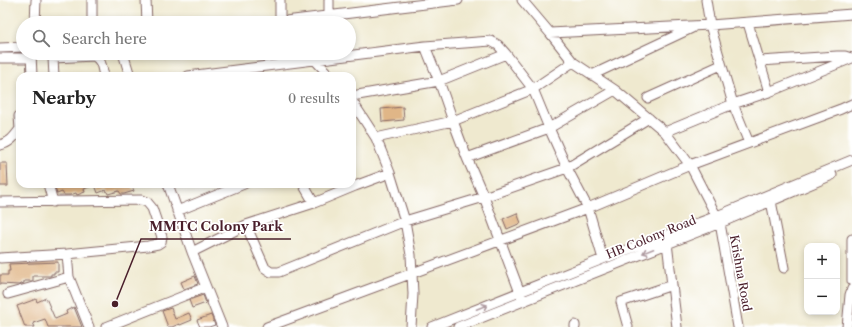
<!DOCTYPE html>
<html lang="en">
<head>
<meta charset="utf-8">
<style>
	body { margin:0; font-family:"Libre Caslon Text",serif; background:#f6f6f6; color:#222 }
	.controls { position:absolute; right:12px; bottom:12px; display:grid; overflow:hidden; border-radius:8px; box-shadow:0 2px 6px #0003 }
	.controls button { width:36px; height:36px; display:grid; place-items:center; padding:0; border:0; border-bottom:1px solid #e0e0e0; background:#fff; color:#222; font:20px sans-serif }
	.list { margin:0; padding:0; list-style:none }
	h2 { display:flex; justify-content:space-between; align-items:center; height:52px; margin:0; padding:0 16px; font-size:17px }
	h2 small { font-size:13px; font-weight:400; color:#767676 }
	.icon { flex:none; width:22px; height:22px; fill:none; stroke:currentColor; stroke-width:2; stroke-linecap:round; stroke-linejoin:round }
	.map { position:relative; flex:none; width:852px; height:327px; overflow:hidden }
	.search { position:absolute; background:#fff; box-shadow:0 2px 6px #0003; left:16px; top:16px; width:340px; height:44px; display:flex; align-items:center; gap:10px; box-sizing:border-box; padding:0 14px; border-radius:22px; color:#767676; font-size:15px }
	.panel { position:absolute; background:#fff; box-shadow:0 2px 6px #0003; left:16px; top:72px; width:340px; height:116px; border-radius:12px }
	.map>svg:first-child { display:block }
	.building { fill:#e0b687 }
	.lines { fill:none; stroke-linecap:round; stroke-linejoin:round }
	.minor-casing { stroke:#846664; stroke-width:11 }
	.minor { stroke:#fff; stroke-width:9 }
	.oneway { stroke:#ae9aa0 }
	.labels { text-anchor:middle; dominant-baseline:central; stroke-width:3.5; stroke-linejoin:round; paint-order:stroke }
	.street-label { font-size:12px; fill:#4a1f2b; stroke:#fff }
	.leader { fill:none; stroke:#4a1f2b; stroke-width:1.5 }
	.callout-dot { fill:#4a1f2b; stroke:#fff; stroke-width:1.5 }
	.callout-label { font-size:13px; text-anchor:middle; font-weight:bold; fill:#4a1f2b; stroke:#fff; stroke-width:3.5; stroke-linejoin:round; paint-order:stroke }
</style>
</head>
<body>
<div class="map">
<svg width="852" height="327" viewBox="0 0 852 327">
	<rect width="100%" height="100%" fill="#fff"/>
	<filter id="ink" filterUnits="userSpaceOnUse"><feTurbulence type="fractalNoise" baseFrequency=".025" numOctaves="2"/><feDisplacementMap in="SourceGraphic" scale="8" xChannelSelector="R" yChannelSelector="G"/><feConvolveMatrix kernelMatrix="1 2 1 2 8 2 1 2 1" color-interpolation-filters="sRGB"/></filter>
	<filter id="wash" filterUnits="userSpaceOnUse"><feTurbulence type="fractalNoise" baseFrequency=".012" numOctaves="4" result="noise"/><feDisplacementMap in="SourceGraphic" scale="16" xChannelSelector="R" yChannelSelector="G"/><feGaussianBlur stdDeviation="0.9" result="paint"/><feColorMatrix in="noise" values="0 0 0 0 0 0 0 0 0 0 0 0 0 0 0 0 0 1.4 0 .05"/><feComposite in="paint" operator="in"/></filter>
	<g filter="url(#wash)">
		<rect width="100%" height="100%" fill="#efe9cf"/>
		<g id="blocks">
			<path class="building" d="M403,107L404,120L382,122L381,109Z
				M0,163H7L8,186H0Z
				M54,184H131L134,191L124,194H121L119,191L108,194L106,190L98,193L95,185L84,189L85,192L77,195L76,193L70,195H64L62,192L57,194Z
				M517,213L521,223L507,229L503,219Z
				M58,262V272H54V274H51V276H33V281H24V283L19,285L0,284V275H8V271H10L9,264Z
				M195,276L198,284L184,289L181,282Z
				M203,295L206,303L192,308L189,300Z
				M46,298L55,319L67,314L66,311L74,307L82,327H48L45,319L33,323L35,327H25L17,306L36,299L37,302Z
				M171,308L175,319L189,313L192,320L180,325L179,324L172,327H168L162,311Z
				M211,315L215,325L209,327H200L197,320Z"/>
		</g>
	</g>
	<g filter="url(#ink)">
		<use href="#blocks" fill-opacity="0" stroke="#846664" stroke-width="1"/>
		<g class="lines">
			<g class="minor-casing">
				<path id="minor" d="M146,0L147,23
					M280,0V23
					M522,0L550,33L573,62L615,90L665,132L690,165L720,223L738,327
					M706,0L710,25L733,104L749,143
					M329,16V0
					M35,23L36,0
					M92,23V0
					M269,23L458,0
					M748,23L769,92
					M550,33L710,25L852,14
					M425,46L439,81L453,121L467,158L484,197L522,298
					M0,48L23,47
					M31,53L32,76
					M123,53L130,76
					M306,53L314,59L330,76
					M0,58H31
					M760,61L837,56H845L851,58
					M592,75L692,28
					M54,76L53,58L94,56C102,60 102,68 104,76
					M188,76L425,46L491,41L498,45L506,54L533,89L549,128L567,168L588,208L603,259
					M352,96L439,81L506,54
					M648,98L721,65
					M352,101L376,138L390,173L405,221L411,255L412,274L413,294L411,327
					M19,116L20,129
					M665,132L733,104L769,92L852,58
					M376,138L453,121L533,89L573,62
					M0,145C10,143 14,137 20,129
					M467,158L549,128L615,90
					M48,184L53,202
					M168,184L192,252L222,327
					M303,184L314,203
					M771,201L784,268
					M0,202L141,200L147,202L152,208L162,237L161,242L158,244L148,246L67,254L0,258
					M177,211L244,184
					M246,225L265,268L271,272H279L405,221L484,197L567,168L649,118
					M852,239V281
					M667,243L677,327
					M192,252L246,225L314,203L355,186L390,173
					M67,254L69,277
					M8,294L69,277L89,327
					M575,325V327
					M106,327L206,287
					M267,327L588,208L690,165L841,109L852,104
					M432,327L603,259L717,216L852,160
					M458,327L720,223L832,175
					M628,327L621,302L672,285
					M847,327L850,295L852,289"/>
			</g>
			<use href="#minor" class="minor"/>
		</g>
		<defs><path id="oneway-shaft" d="M-6 0H5M1.5-3L5.5 0L1.5 3" fill="none" stroke-width="1.6" stroke-linecap="round" stroke-linejoin="round"/></defs>
		<g class="oneway">
			<use href="#oneway-shaft" transform="translate(648 251) rotate(158)"/>
			<use href="#oneway-shaft" transform="translate(482 307) rotate(-22)"/>
		</g>
	</g>
	<g class="labels">
		<g class="street-label">
			<text transform="translate(651 237) rotate(-22)">HB Colony Road</text>
			<text transform="translate(741 273) rotate(80)">Krishna Road</text>
		</g>
	</g>
	<path class="leader" d="M115 304L141 239H291"/>
	<circle class="callout-dot" cx="115" cy="304" r="4"/>
	<g class="callout-label">
		<text x="216" y="231">MMTC Colony Park</text>
	</g>
</svg>
<div class="controls">
<button>+</button>
<button>−</button>
</div>
<div class="search"><svg class="icon" aria-label="search" viewBox="0 0 24 24"><circle cx="10" cy="10" r="6"/><path d="M15 15l6 6"/></svg>Search here</div>
<section class="panel">
<h2>Nearby<small>0 results</small></h2>
<ul class="list">
</ul>
</section>
</div>
</body>
</html>
